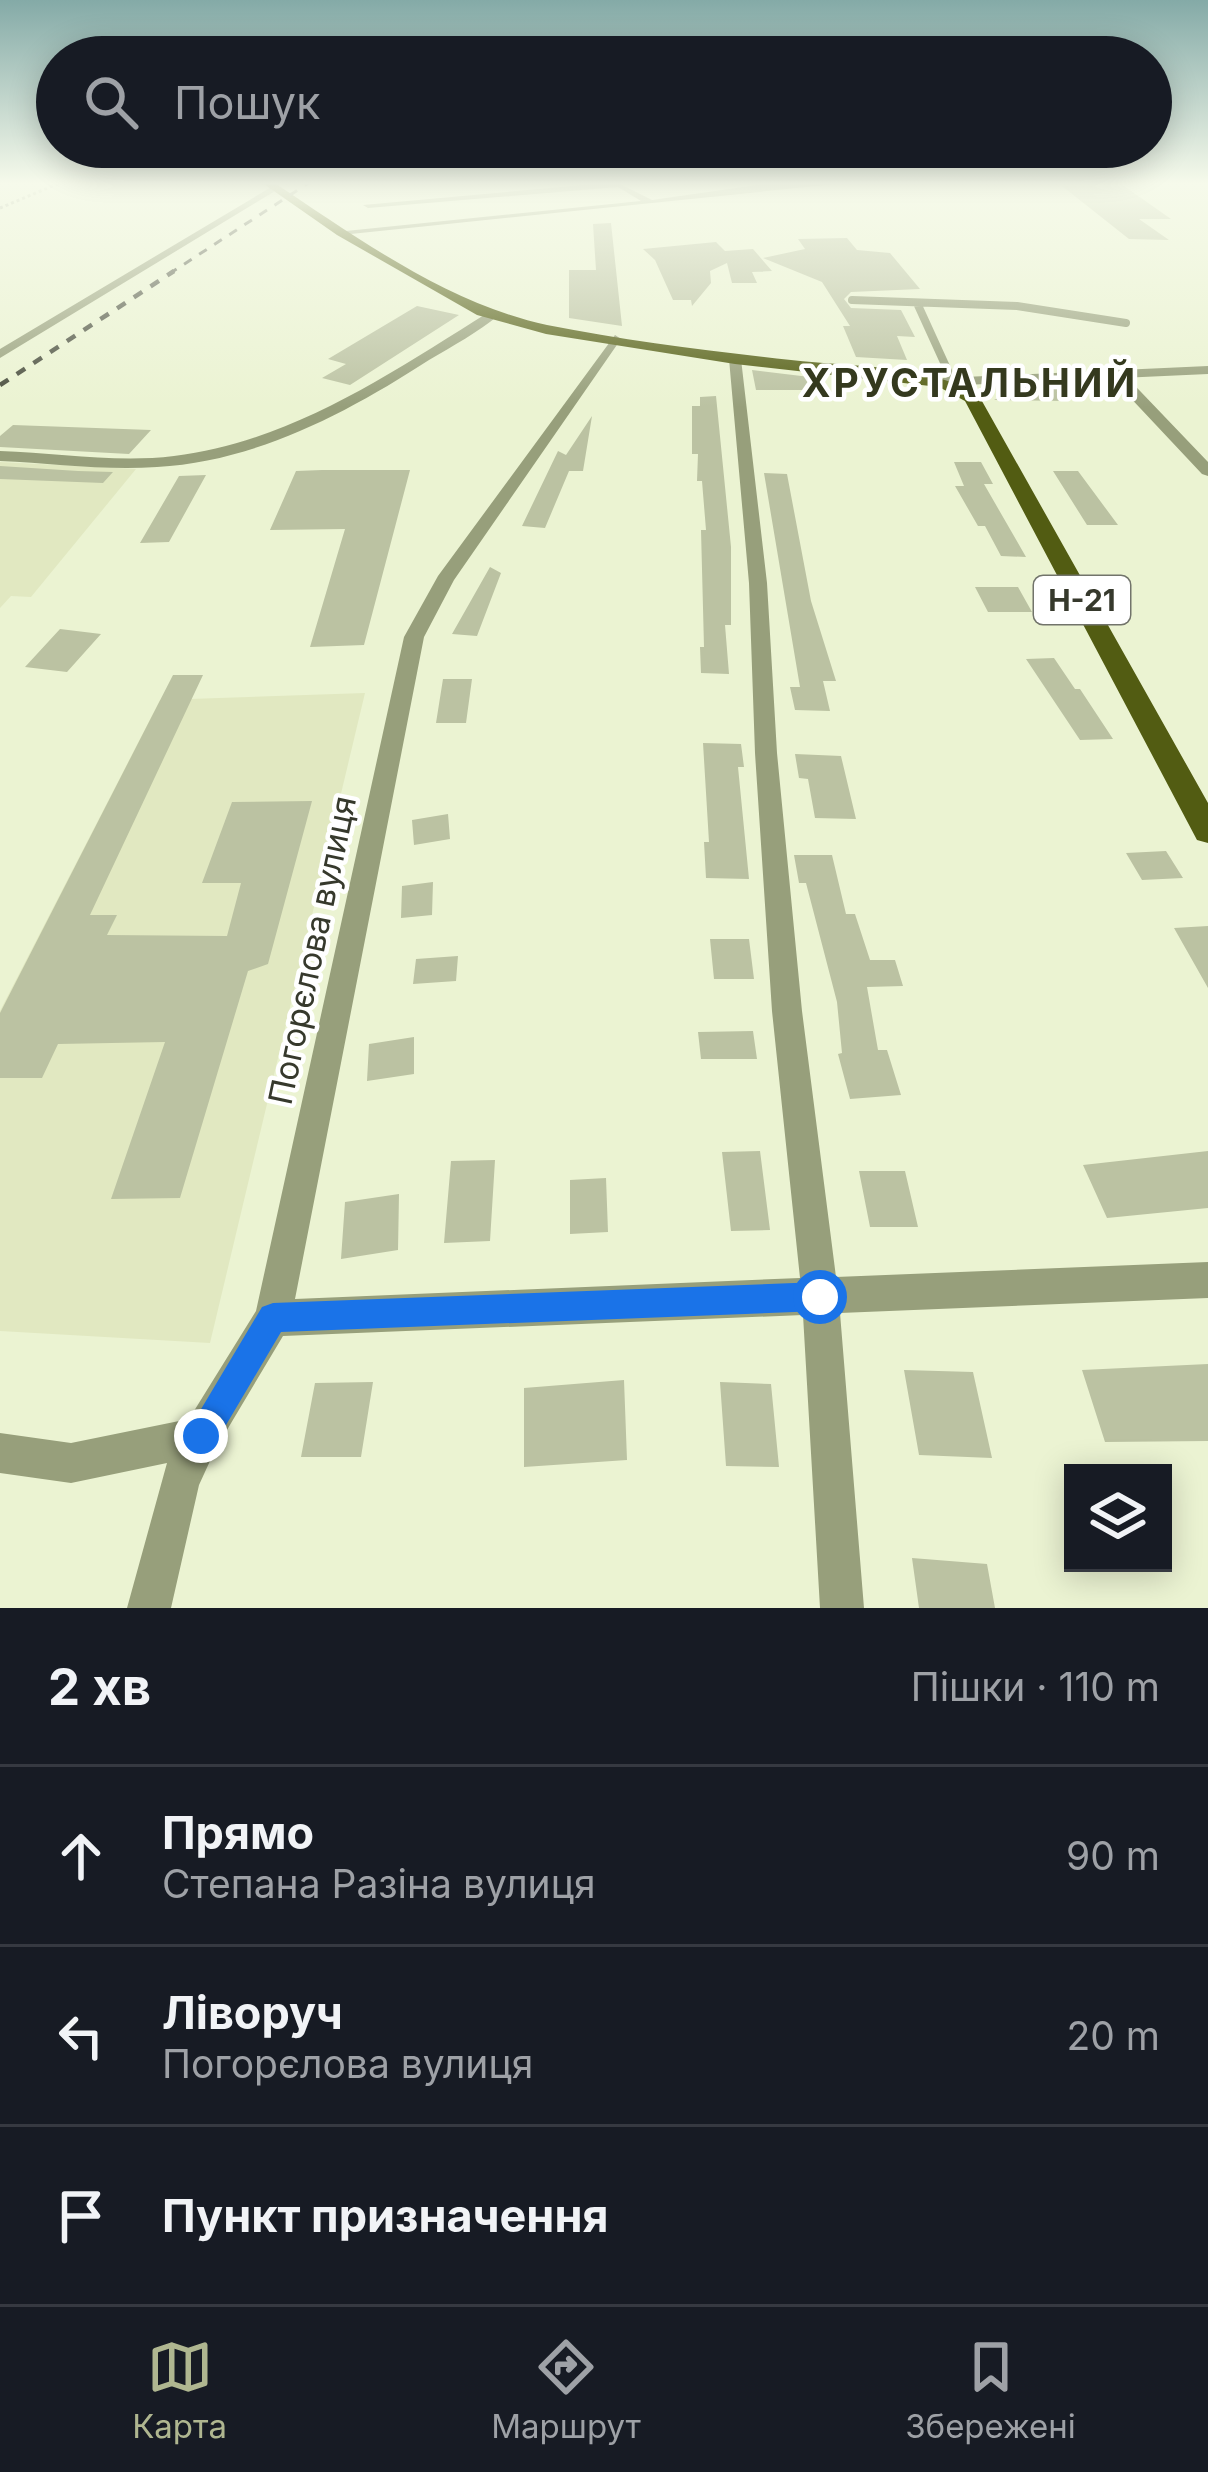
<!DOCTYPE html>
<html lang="uk">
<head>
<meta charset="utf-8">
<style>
	body { margin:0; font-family:Inter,sans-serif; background:#20242c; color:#f1f3f6 }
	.controls { position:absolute; right:36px; bottom:36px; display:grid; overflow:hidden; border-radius:0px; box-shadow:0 6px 30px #0003 }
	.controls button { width:108px; height:108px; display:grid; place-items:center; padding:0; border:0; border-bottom:3px solid #363941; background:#171b24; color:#f1f3f6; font:60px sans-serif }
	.stop { position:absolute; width:36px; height:36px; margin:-27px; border:9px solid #1a73e8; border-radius:50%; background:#fff }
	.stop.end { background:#1a73e8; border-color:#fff; box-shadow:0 3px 12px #0008 }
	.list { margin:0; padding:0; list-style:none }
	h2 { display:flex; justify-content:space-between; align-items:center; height:156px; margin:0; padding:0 48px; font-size:51px }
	h2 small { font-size:39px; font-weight:400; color:#9ea1a6 }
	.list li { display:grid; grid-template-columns:78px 1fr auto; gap:36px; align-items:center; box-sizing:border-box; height:180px; padding:0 48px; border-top:3px solid #363941 }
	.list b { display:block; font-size:45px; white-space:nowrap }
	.list p { margin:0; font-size:39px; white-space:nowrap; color:#9ea1a6 }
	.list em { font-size:39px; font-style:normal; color:#9ea1a6 }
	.icon { flex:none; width:66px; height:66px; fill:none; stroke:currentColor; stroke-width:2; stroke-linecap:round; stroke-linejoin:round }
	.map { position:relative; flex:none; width:1208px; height:1608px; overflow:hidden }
	.search { position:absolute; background:#171b24; box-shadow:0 6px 30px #0003; left:36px; right:36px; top:36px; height:132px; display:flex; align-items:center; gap:30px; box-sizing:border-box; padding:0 42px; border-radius:66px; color:#9ea1a6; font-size:45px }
	.sheet { height:696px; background:#171b24 }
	nav { display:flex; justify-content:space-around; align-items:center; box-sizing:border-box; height:168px; border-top:3px solid #363941; background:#171b24; font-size:33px; color:#9ea1a6 }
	nav a { display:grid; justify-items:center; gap:6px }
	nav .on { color:#afb690 }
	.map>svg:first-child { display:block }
	.built { fill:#e1e8c1 }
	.building { fill:#bbc2a2 }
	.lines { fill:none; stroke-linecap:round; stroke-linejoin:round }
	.path { stroke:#949a83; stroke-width:3; stroke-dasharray:3 3; stroke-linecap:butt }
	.service { stroke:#979f7b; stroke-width:8 }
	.minor { fill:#979f7b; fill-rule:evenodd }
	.tertiary { fill:#979f7b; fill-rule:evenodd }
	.primary { fill:#525c12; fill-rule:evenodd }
	.rail-far1 { stroke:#484c3d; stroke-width:3; stroke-dasharray:9 9; stroke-linecap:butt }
	.rail { stroke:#484c3d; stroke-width:4.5; stroke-dasharray:10 10; stroke-linecap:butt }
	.route { fill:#1a73e8 }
	.labels { text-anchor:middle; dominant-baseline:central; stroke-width:9; stroke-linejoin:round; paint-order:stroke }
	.shield { fill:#fff; stroke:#72746b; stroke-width:3 }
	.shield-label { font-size:30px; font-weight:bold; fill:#36392c }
	.street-label { font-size:33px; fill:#36392c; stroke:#fff }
	.far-district-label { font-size:39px; font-weight:bold; letter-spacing:3px; fill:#34391e; stroke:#fff }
</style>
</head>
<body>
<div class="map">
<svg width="1208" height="1608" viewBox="0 0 1208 1608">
	<rect width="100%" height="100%" fill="#ebf3d2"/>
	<path class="built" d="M0,462L136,469L31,597L11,596L0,608Z
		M365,693L210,1343L0,1331V1011L160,700Z"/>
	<path class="building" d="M1062,186H1124L1171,219H1139L1169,240L1129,239Z
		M611,223L622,326L569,318V270H596L593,224Z
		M847,238L857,250L890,253L920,289L851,292L844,299L851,308L901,310L915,337L897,336L907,360L856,357L843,326H850L822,282L763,258L805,249L798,239Z
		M716,242L725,251L753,249L772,271L752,272L757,283H732L727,263L710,271L711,283L692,306L691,300H673L655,260L643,249Z
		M417,306L459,315L350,385L322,378L346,364L328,359Z
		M752,370L818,378L822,390H756Z
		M1054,385L1069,401L994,400L1021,387Z
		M716,396L731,547V625H725L729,674L701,673L700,647H704L701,530H706L702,481H697L698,454H692V406H700V397Z
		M592,416L583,471H569L545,528L522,526L558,451L566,455Z
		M13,425L151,430L129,454L0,447V436Z
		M954,462H981L993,484H984L1026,557L1001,556L985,526H978L955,486H964Z
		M0,466L78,471L113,472L103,483L0,479Z
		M322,470H410L364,645L310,647L345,529L270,530L296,471Z
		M1053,471H1078L1118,525H1087Z
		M764,473L787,474L811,601L836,681H823L830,711L795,710L790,687H800Z
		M206,475L169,542L140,543L179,476Z
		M490,567L501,573L477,636L452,634Z
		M975,587H1018L1032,612H988Z
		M60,629L101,634L67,672L25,667Z
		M1054,658L1075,689H1080L1113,739L1080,740L1026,659Z
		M173,675H203L90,915H117L107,935L227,936L241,883H202L232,802L312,801L268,964L248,971L180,1198L111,1199L165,1042L58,1044L42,1078H0V1013Z
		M443,679H472L466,723H436Z
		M703,743L741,744L744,767H738L749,879L706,878L704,842H709Z
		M795,754L841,756L856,819L815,818L808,779L799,778Z
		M448,814L450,839L414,845L412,820Z
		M1166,851L1183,878L1142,880L1126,853Z
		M794,855H832L846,914H855L870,960H895L903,986L867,987L878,1050H887L901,1095L850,1099L838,1054L842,1053L837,1002L806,883H799Z
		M433,882L432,915L401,918L402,886Z
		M1208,926V988L1174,928Z
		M710,939H749L754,979H714Z
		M458,956L456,981L413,984L416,959Z
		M753,1031L757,1059H701L698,1032Z
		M414,1037V1074L367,1081L369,1044Z
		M760,1151L770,1230L731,1231L722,1152Z
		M1208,1151V1208L1107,1218L1083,1165Z
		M495,1160L490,1241L444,1243L451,1161Z
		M859,1171H905L918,1227H870Z
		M606,1178L608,1232L570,1234V1180Z
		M399,1194L398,1250L341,1259L345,1202Z
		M1208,1364V1441L1105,1442L1082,1370Z
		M904,1370L973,1372L992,1458L919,1455Z
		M624,1380L627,1460L524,1467V1388Z
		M373,1382L361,1457H301L315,1383Z
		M720,1382L771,1384L779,1467L726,1466Z
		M912,1558L987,1564L995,1608H919Z"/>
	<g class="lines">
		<path class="path" d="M0,208L62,182"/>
		<path class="service" d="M852,300L1017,306L1126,323
			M917,303L953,382"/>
		<path class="minor" d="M616,182L652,200L778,182H855L341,235L336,232L641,201L618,187L368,208L363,205Z
			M273,186L280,188L0,358V349Z
			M489,312L499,315C478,332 453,346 429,360C347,413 257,461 157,467C105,471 52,463 0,461V451C58,453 117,463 174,456C291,442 391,373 489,312Z
			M615,335L621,339L454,580L424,637L295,1299L800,1278L772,1011L755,753L749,583L729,359L735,355L741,359L767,583L777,753L802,1011L836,1277L1208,1262V1298L840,1313L864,1608H820L803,1315L283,1336L215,1450L199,1485L171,1608H127L167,1463L71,1483L0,1473V1433L71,1443L189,1419L256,1311L404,637L438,576Z
			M1109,369H1119L1208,462V476L1202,474L1109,375Z"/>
		<path class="tertiary" d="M1208,366V374L943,386L936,382L943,378Z"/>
		<path class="primary" d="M261,182H273C356,237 448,304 547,325C627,341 710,351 791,360C853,367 923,364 978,394L1208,803V843L1197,840L965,401L939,387L735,364L546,334L477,315L337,235Z"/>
		<path class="rail-far1" d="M169,274L310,182"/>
		<path class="rail" d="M0,385L174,271"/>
	</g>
	<linearGradient id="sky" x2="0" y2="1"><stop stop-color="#84aaa7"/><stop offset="0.45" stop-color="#f6faeb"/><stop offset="1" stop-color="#f6faeb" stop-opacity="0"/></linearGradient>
	<rect width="1208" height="407" fill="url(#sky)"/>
	<path class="route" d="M820,1282L830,1286L835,1297L830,1307L820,1311L281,1332L213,1447L201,1452L190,1447L185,1436L262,1307L273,1303Z"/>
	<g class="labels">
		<rect class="shield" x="1034" y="576" width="96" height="48" rx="9"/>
		<g class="shield-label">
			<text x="1082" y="600">Н-21</text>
		</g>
		<g class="street-label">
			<text transform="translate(312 950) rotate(-78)">Погорєлова вулиця</text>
		</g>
		<g class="far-district-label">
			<text x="970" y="382">ХРУСТАЛЬНИЙ</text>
		</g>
	</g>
</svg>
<div class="controls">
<button><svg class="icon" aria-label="layers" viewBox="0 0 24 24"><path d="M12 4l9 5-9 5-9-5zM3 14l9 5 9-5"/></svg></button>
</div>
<div class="stop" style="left:820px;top:1297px"></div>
<div class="stop end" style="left:201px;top:1436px"></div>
<div class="search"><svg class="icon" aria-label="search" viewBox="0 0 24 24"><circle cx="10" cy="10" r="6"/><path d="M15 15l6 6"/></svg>Пошук</div>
</div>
<section class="sheet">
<h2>2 хв<small>Пішки · 110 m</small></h2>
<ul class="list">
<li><svg class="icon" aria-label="ahead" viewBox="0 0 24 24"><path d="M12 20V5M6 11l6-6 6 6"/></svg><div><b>Прямо</b><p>Степана Разіна вулиця</p></div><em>90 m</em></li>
<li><svg class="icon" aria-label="left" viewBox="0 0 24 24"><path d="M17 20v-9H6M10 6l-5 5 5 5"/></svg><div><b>Ліворуч</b><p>Погорєлова вулиця</p></div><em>20 m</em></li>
<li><svg class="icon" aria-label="arrive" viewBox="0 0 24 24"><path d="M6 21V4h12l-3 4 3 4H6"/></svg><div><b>Пункт призначення</b></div></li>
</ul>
</section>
<nav>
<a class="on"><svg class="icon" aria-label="map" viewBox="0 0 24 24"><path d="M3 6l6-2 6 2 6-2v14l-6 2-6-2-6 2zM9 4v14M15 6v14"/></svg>Карта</a>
<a><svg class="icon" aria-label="directions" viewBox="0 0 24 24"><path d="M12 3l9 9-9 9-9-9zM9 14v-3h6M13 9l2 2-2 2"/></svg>Маршрут</a>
<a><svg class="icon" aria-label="saved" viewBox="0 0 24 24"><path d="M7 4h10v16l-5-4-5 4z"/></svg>Збережені</a>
</nav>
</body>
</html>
